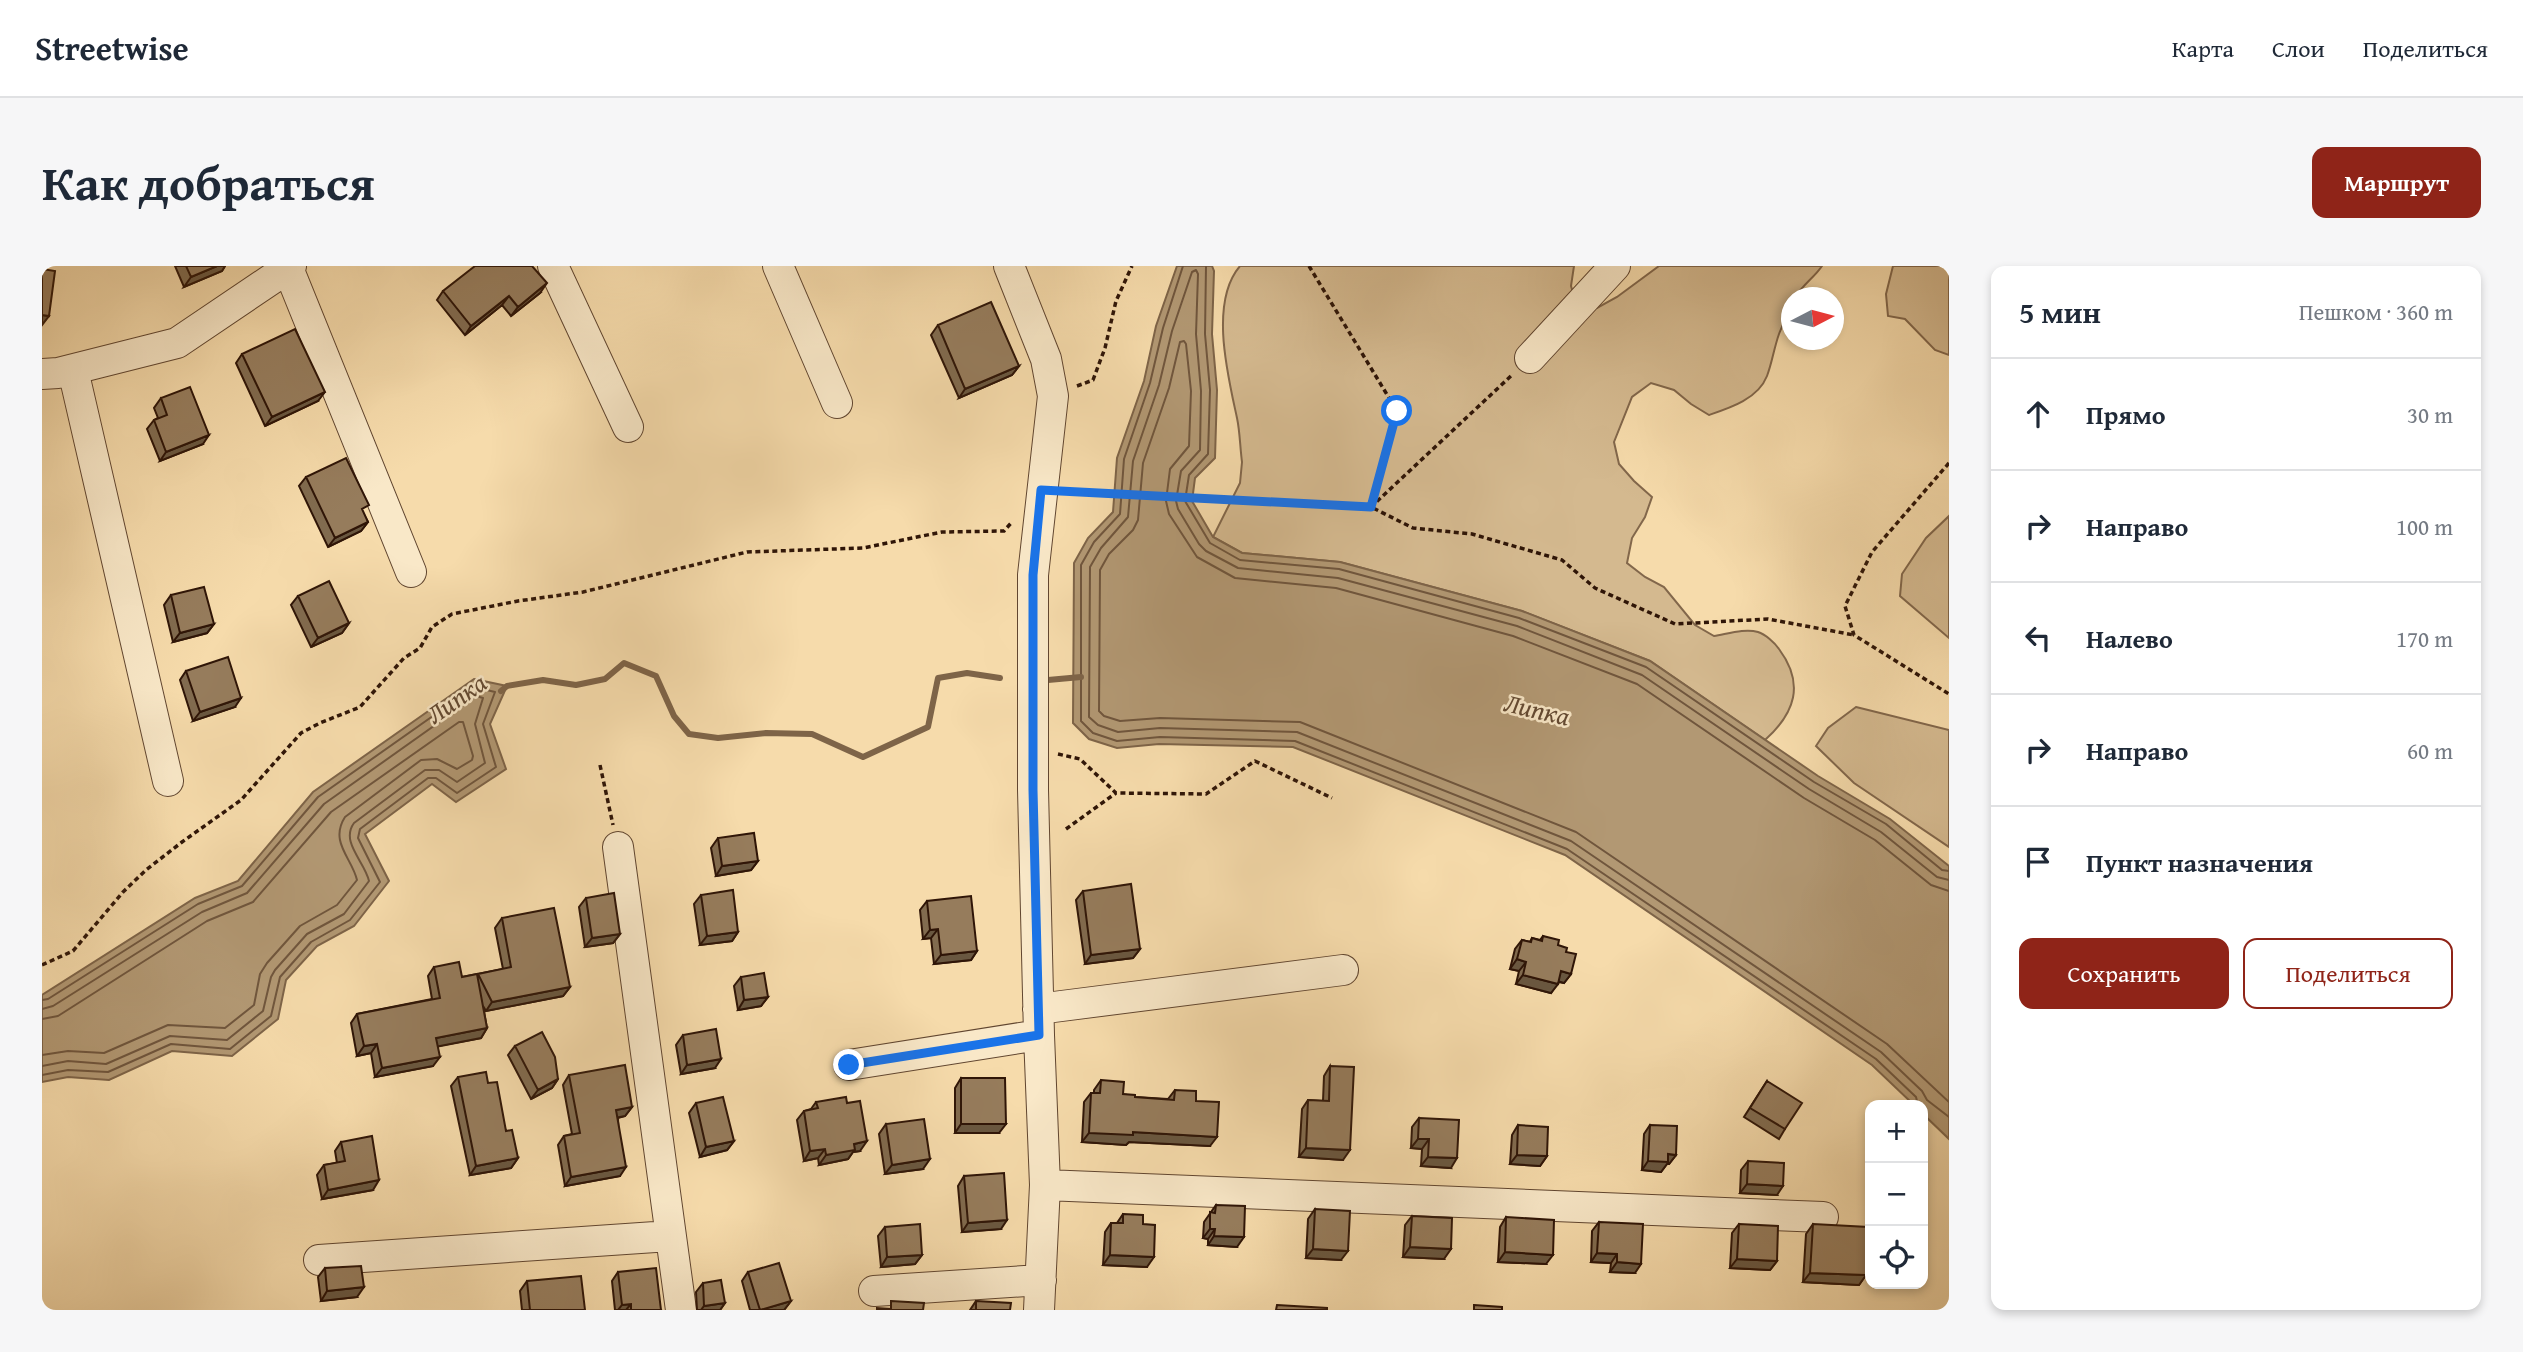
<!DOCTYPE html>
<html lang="ru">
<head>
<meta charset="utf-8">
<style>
	body { margin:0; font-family:"Gentium Book Plus",serif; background:#f6f6f7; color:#1f2937 }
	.controls { position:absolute; right:21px; bottom:21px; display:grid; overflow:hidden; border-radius:14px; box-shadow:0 4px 10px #0003 }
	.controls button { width:63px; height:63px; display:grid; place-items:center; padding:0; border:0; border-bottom:2px solid #e0e1e3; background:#fff; color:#1f2937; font:35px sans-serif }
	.compass { position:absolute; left:1739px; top:21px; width:63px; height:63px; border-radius:50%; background:#fff; box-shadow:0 4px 10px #0003; rotate:84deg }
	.stop { position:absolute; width:21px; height:21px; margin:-16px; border:5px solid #1a73e8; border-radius:50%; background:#fff }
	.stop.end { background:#1a73e8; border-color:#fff; box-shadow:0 2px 7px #0008 }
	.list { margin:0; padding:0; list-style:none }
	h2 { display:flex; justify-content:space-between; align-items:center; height:91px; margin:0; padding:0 28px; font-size:30px }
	h2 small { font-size:23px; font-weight:400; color:#747a83 }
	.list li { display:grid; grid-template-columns:46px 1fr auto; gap:21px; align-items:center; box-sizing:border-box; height:112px; padding:0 28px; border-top:2px solid #e0e1e3 }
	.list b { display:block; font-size:26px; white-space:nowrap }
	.list em { font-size:23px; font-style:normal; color:#747a83 }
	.actions { display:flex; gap:14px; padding:21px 28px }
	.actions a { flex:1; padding:16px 0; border:2px solid #8f2418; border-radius:14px; text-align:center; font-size:24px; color:#8f2418 }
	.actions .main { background:#8f2418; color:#fff }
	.icon { flex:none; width:38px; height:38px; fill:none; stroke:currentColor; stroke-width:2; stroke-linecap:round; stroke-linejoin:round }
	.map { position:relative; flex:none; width:1907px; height:1044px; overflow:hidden; border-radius:14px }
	header { display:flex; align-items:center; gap:42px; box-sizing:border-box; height:98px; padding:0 35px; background:#fff; border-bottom:2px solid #e0e1e3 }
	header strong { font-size:33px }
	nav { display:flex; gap:38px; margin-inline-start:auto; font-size:24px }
	.intro { display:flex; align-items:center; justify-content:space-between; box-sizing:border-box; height:168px; padding:0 42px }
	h1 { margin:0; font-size:49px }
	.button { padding:18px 32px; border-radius:14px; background:#8f2418; color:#fff; font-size:24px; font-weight:700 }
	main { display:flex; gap:42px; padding:0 42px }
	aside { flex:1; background:#fff; border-radius:14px; box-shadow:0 4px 10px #0003 }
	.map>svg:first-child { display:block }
	.green { fill:#d4b98f; stroke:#82674b; stroke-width:2 }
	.water { fill:#b29873; stroke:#7e6448; stroke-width:2 }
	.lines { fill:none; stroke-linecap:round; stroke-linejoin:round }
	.shore { stroke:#70563d; stroke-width:2 }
	.stream { stroke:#7e6448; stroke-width:6 }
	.minor-casing { stroke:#614630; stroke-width:32 }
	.path { stroke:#2f1507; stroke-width:3.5; stroke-dasharray:5 3.5; stroke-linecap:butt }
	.minor { stroke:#f9e8c8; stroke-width:30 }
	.wall { fill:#816b4f; stroke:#2f1507; stroke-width:2 }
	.shaded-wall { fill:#695740; stroke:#2f1507; stroke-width:2 }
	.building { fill:#967c5c; stroke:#2f1507; stroke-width:2 }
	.route { stroke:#1a73e8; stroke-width:9 }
	.labels { text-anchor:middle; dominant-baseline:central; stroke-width:5; stroke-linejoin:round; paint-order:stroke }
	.water-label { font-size:26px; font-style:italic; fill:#634932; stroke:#f9e8c8 }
</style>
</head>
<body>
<header>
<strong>Streetwise</strong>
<nav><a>Карта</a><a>Слои</a><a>Поделиться</a></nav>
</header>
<div class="intro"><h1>Как добраться</h1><a class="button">Маршрут</a></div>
<main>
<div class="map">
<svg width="1907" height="1044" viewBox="0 0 1907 1044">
	<rect width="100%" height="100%" fill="#f6dbab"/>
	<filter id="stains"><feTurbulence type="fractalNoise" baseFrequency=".00286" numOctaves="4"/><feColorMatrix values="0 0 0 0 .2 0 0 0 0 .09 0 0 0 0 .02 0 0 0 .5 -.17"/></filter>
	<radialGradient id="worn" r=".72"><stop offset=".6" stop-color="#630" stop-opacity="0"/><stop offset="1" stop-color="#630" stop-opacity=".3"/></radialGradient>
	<path class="green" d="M1198,0H1532L1529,20L1535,41L1555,42L1575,31L1617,0H1780C1772,12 1760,19 1754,31L1750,32C1749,45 1742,55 1737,68C1732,82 1730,97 1725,110C1716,133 1688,142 1667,149L1649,138L1632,124L1609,117L1590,131L1572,176L1577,198L1592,215L1610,231L1603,251L1590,272L1585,297L1603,311L1622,321L1653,359L1672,370C1685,368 1703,362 1716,366C1723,368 1733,377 1737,383C1763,418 1753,447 1723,474L1608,395L1480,345L1298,296L1200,287L1171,271L1198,217L1200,196C1198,181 1198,166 1195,152C1186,110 1167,36 1198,0Z
		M1851,0H1907V89L1893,84L1863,53L1846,50L1844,28Z
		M1907,250V372L1858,330L1860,308L1884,272Z
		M1814,441L1907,464V581L1812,517L1774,480L1786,462Z"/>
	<path class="water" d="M1135,0H1170L1172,5L1170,68L1175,124L1173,192L1153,212L1150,235L1171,271L1200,287L1298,296L1480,345L1608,395L1776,510L1848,553L1907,600V873L1881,848V839H1872L1830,799L1523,589L1251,481L1117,478L1075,482L1047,473L1031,457L1032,297L1046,272L1071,246L1075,192L1102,115L1114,60Z
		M432,413L465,420L448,458L464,503L414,536L390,518L323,568L347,615L312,660L275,680L244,714L236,753L190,790L130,785L67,814L26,811L0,816V729L153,632L196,615L271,526Z"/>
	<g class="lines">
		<path class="shore" d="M1141,0L1121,62L1108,117L1082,193L1078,248L1052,276L1039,299V455L1051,467L1075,475L1118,471L1253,475L1525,583L1834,793L1874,831L1876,839
			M1164,0L1163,68L1168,124L1166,188L1147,209L1143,235L1168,277L1198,294L1297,303L1477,352L1604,401L1772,516L1844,558L1900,604L1907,605
			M1907,614L1895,611L1839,566L1767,523L1600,409L1475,360L1296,312L1196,302L1164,285L1157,278L1136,243L1134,235L1139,205L1158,184L1159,125L1154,68L1156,8L1154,4L1150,6L1130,65L1117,119L1091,195L1086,251L1059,282L1048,301L1047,451L1056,459L1076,466L1118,462L1255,466L1529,575L1839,786L1880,825L1885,834L1907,851
			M1907,625L1889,619L1833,574L1762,532L1595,418L1471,370L1294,322L1193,312L1155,291L1127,248L1124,235L1128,203L1147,180L1149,125L1144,78L1142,75L1138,76L1127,122L1101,197L1096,254L1091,264L1067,288L1058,304L1057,445L1062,450L1078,455L1118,452L1258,456L1534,566L1845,778L1907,836
			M0,734L6,733L156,638L200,620L276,531L432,421L453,426L441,458L454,501L415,527L394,512H386L318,563L316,572L338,616L308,654L269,676L238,711L229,750L188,783L129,778L66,806L26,804L0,809
			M0,743L11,740L160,646L205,627L282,538L434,430L441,432L433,458L443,497L415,516L397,504H383L312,557C298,576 323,596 327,615L302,648L265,668L233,704L229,711L221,745L185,774L128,770L64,798L26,795L0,800
			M0,753L16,750L165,655L211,636L289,546L417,456H421L431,490L430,494L415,503L395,493L379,494L303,551C287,576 310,592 315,614L295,639L258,660L225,697L218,708L212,739L183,762L126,759L62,787L26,785L0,789"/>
		<path class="stream" d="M1006,414L1039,411
			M459,425L465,420L501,414L534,419L563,413L582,397L614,410L632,450L647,468L676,472L724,467L770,468L821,491L886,461L896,412L925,407L958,412"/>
		<g class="minor-casing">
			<path id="minor" d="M511,0L586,161
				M736,0L795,137
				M967,0L1004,93L1011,130L991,309V524L997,769L1003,919L997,1044
				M246,2L369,306
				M1488,92L1573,0
				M31,104L126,515
				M0,108L16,107L135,77L249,0
				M576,581L639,1044
				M996,743L1301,704
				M807,799L997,769
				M1003,919L1781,951
				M277,994L628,970
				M832,1025L999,1014"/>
		</g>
		<path class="path" d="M1267,0L1355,145L1329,241L1371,262L1430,268L1520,294L1553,322L1633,358L1726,353L1812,369
			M1035,120L1051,114L1063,82L1074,35L1090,0
			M1907,197L1830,286L1803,340L1812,369L1907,428
			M1023,225L1329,241L1470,109
			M1016,488L1038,493L1074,527L1164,528L1213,495L1290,532
			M558,499L571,559
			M1024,563L1074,527
			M0,699L31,685L81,626L104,604L140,576L199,534L259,467L278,457L318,441L362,392L378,382L390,361L410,348L476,335L541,326L705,286L821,282L900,266L962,265L970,256"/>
		<use href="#minor" class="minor"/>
	</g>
	<path class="wall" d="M133,0H183L180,5L142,21Z
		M401,25L498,27L469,50L460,39L423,69L395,34Z
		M896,59L977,100L970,109L917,132L889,69Z
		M200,88L276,135L223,160L194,97Z
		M119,132L161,178L118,195L105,163L112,154L116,152L112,142Z
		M264,211L321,247L326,256L319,265L286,281L257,220Z
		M129,329L172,358L165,367L131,376L122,339Z
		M256,330L307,357L300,367L269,381L249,339Z
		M144,405L193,441L151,455L138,414Z
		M676,572L716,595L709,604L674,610L669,582Z
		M1041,625L1098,683L1091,692L1043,698L1034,634Z
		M659,629L696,666L690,675L658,679L652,638Z
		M544,632L578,668L571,677L543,681L537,641Z
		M885,635L935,685L929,694L892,698L889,672L881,673L878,644Z
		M460,652L528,721L521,730L444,745L441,740L445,762L439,772L396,780L391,800L333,811L329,787L315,790L309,757L315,748L390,733L386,710L392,701L420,711L461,703L453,662Z
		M1501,670L1516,679L1524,686L1529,708L1522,717L1516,716L1509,727L1474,718L1477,705L1468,703L1473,683L1480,674L1488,676L1490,672L1498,674Z
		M699,711L726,731L719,740L696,744L692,720Z
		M641,769L673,802L639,808L634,779Z
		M473,780L516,813L510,822L489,833L466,789Z
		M1288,800L1301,894L1257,891L1260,843L1266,834L1281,835L1282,810Z
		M527,809L590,841L583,850L576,852L578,910L523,920L516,879L522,870L530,868L521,819Z
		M416,811L446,817L464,865L476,892L469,902L428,909L409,820Z
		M919,812L957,867H913V822Z
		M1059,814L1081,828L1093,831L1126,833L1133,824L1154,835L1168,880L1087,876L1084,879L1040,876L1042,836L1049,827H1052V824Z
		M1725,815L1743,863L1737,873L1702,851Z
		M774,836L818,885L811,886L806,893L777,899L776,892L762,895L755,854L762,845L769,843Z
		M654,837L692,875L685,884L658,891L647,847Z
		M1377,852L1409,902L1379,900L1380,883L1369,882L1370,861Z
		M844,858L881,903L843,908L837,868Z
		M1476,859L1505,890L1498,900L1468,898L1470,869Z
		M1608,859L1634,889L1627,898H1625L1619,906L1600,904L1602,868Z
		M299,876L331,924L280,933L275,909L282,899L295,897L293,885Z
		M1706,895L1735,929L1698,927L1699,904Z
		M922,910L959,963L920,966L916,920Z
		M1174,939L1195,981L1166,979V973L1161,972L1162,956Z
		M1273,943L1299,994L1264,992L1266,953Z
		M1081,948L1101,958L1105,1001L1061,999L1063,966L1069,957H1075Z
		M1370,950L1402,993L1361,991L1363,959Z
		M1464,951L1504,998L1456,996L1458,961Z
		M1557,956L1593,1007L1568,1006L1569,997L1549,996L1550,965Z
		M1697,958L1735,995L1728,1004L1688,1002L1690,967Z
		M1771,958L1824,1009L1817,1019L1761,1016L1764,968Z
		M843,961L880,989L873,998L839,1001L836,970Z
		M283,1002L315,1031L279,1035L276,1011Z
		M576,1006L619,1044H573L570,1015Z
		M706,1006L749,1035L742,1044H708L700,1015Z
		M485,1015L543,1044H480L478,1025Z
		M661,1017L683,1037L678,1044H655L654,1026Z
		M934,1035L968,1044H928Z"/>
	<path class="shaded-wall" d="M175,0H183L180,5L142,21L149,11Z
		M505,17L498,27L469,50L476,41Z
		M467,30L460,39L423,69L429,60Z
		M0,49L7,50L0,59Z
		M977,100L970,109L917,132L923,123Z
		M283,126L276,135L223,160L230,151Z
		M167,169L161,178L118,195L124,186Z
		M326,256L319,265L286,281L293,272Z
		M307,357L300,367L269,381L276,372Z
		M172,358L165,367L131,376L138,367Z
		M199,432L193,441L151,455L158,446Z
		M716,595L709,604L674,610L680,600Z
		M896,663L889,672L881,673L888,664Z
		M696,666L690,675L658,679L665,670Z
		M578,668L571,677L543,681L550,672Z
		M1098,683L1091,692L1043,698L1049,689Z
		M935,685L929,694L892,698L899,689Z
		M1475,693L1484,696L1477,705L1468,703Z
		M1519,705L1529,708L1522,717L1512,714Z
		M1481,709L1516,718L1509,727L1474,718Z
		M528,721L521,730L444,745L450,736Z
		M726,731L719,740L696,744L702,734Z
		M445,762L439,772L388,782L394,772Z
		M335,778L329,787L315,790L322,780Z
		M398,791L391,800L333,811L340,802Z
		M679,793L673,802L639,808L645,799Z
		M516,813L510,822L489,833L496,824Z
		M590,841L583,850L568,853L574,844Z
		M919,858H964L957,867H913Z
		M1091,866L1175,871L1168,880L1087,876L1084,879L1040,876L1047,867Z
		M1376,873H1387L1380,883L1369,882Z
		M692,875L685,884L658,891L664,881Z
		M825,875L818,885L811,886L806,893L777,899L784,889L812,878Z
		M1264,882L1308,884L1301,894L1257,891Z
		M783,883L776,892L762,895L768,885Z
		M1626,888L1634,889L1627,898H1625L1619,906L1600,904L1606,895Z
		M1475,889L1505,890L1498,900L1468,898Z
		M1386,891L1415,892L1409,902L1379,900Z
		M476,892L469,902L428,909L434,900Z
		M888,893L881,903L843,908L850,899Z
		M584,901L578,910L523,920L529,911Z
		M337,914L331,924L280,933L286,924Z
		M1705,918L1741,920L1735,929L1698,927Z
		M965,954L959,963L920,966L926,957Z
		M1168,963H1173L1166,973L1161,972Z
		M1172,970L1202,971L1195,981L1166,979Z
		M1368,981L1409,983L1402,993L1361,991Z
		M1271,983L1306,985L1299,994L1264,992Z
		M1463,986L1511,989L1504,998L1456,996Z
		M1555,987L1575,988L1569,997L1549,996Z
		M880,989L873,998L839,1001L845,991Z
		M1068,989L1112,991L1105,1001L1061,999Z
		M1695,993L1735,995L1728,1004L1688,1002Z
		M1575,996L1599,998L1593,1007L1568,1006Z
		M1768,1007L1824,1009L1817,1019L1761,1016Z
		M322,1021L315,1031L279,1035L285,1025Z
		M749,1035L742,1044H718Z
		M683,1037L678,1044H659L662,1040Z
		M589,1038L584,1044H576L580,1039Z"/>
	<path class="building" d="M144,0H175L149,11Z
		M433,0H490L505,17L476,41L467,30L429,60L401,25Z
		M0,3L13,5L7,50L0,49Z
		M949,36L977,100L923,123L896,59Z
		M253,63L283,126L230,151L200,88Z
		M148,121L167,169L124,186L112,154L125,149L119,132Z
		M304,192L327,239L320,243L326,256L293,272L264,211Z
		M287,315L307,357L276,372L256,330Z
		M162,321L172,358L138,367L129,329Z
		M186,391L199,432L158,446L144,405Z
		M712,567L716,595L680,600L676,572Z
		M1089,618L1098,683L1049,689L1041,625Z
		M691,624L696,666L665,670L659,629Z
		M572,627L578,668L550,672L544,632Z
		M929,630L935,685L899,689L896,663L888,664L885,635Z
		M512,642L528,721L450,736L436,708L469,701L460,652Z
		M1501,670L1517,674L1516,679L1525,682L1524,686L1534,688L1529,708L1519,705L1516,718L1481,709L1484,696L1475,693L1480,674L1489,676L1490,672L1500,675Z
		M417,696L420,711L435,708L445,762L394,772L398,791L340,802L335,778L322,780L315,748L398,732L392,701Z
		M722,707L726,731L702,734L699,711Z
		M674,763L679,793L645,799L641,769Z
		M500,766L513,791L516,813L496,824L473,780Z
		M583,799L590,841L574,844L584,901L529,911L522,870L538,867L527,809Z
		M1288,800L1312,801L1308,884L1264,882L1266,834L1287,835Z
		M444,806L446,817L455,816L464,865L470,864L476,892L434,900L416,811Z
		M919,812H963L964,858H919Z
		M1059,814L1082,816L1081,828L1093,829V831L1132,834L1133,824L1154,825V835L1177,836L1175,871L1091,866V869L1047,867L1049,827H1058Z
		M1725,815L1760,837L1743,863L1708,842Z
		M681,831L692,875L664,881L654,837Z
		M804,831L805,837L818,835L825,875L812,878L813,884L784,889L783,883L768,885L762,845L776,842L774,836Z
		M1377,852L1417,854L1415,892L1386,891L1387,873H1376Z
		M882,853L888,893L850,899L844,858Z
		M1476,859L1506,861L1505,890L1475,889Z
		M1608,859L1635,860L1634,889L1626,888V896L1606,895Z
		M330,870L337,914L286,924L282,899L303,895L299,876Z
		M1706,895L1742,897L1741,920L1705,918Z
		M962,907L965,954L926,957L922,910Z
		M1174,939L1203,940L1202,971L1172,970L1173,963H1168V946L1173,947Z
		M1273,943L1308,945L1306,985L1271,983Z
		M1081,948L1101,949V958L1113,959L1112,991L1068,989L1069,957H1081Z
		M1370,950L1410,952L1409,983L1368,981Z
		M1464,951L1512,954L1511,989L1463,986Z
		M1557,956L1601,958L1599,998L1575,996V988L1555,987Z
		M878,958L880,989L845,991L843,961Z
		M1697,958L1736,960L1735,995L1695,993Z
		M1771,958L1826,961L1824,1009L1768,1007Z
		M737,997L749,1035L718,1044L706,1006Z
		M319,1000L322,1021L285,1025L283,1002Z
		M614,1002L619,1044H589V1038L580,1039L576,1006Z
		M539,1010L543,1044H488L485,1015Z
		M679,1014L683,1037L662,1040L661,1017Z
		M849,1035L882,1037L881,1044H835V1042L849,1043Z
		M934,1035L969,1037L968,1044H934Z
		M1235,1039L1285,1042V1044H1234Z
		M1432,1039L1460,1041V1044H1432Z"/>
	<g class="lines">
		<path class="route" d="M807,799L997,769L991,524V309L999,224L1329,241L1355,145"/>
	</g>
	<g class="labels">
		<g class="water-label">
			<text transform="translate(414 432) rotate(-35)">Липка</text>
			<text transform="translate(1495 443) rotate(13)">Липка</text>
		</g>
	</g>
	<rect width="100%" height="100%" filter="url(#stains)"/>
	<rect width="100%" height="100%" fill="url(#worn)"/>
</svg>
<div class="controls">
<button>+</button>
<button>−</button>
<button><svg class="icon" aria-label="locate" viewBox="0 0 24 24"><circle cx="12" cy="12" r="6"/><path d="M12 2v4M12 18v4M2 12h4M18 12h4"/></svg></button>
</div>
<svg class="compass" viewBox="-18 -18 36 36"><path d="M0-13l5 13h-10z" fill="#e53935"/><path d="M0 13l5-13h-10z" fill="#747a83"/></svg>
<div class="stop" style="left:1355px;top:145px"></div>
<div class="stop end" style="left:807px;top:799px"></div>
</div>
<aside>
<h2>5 мин<small>Пешком · 360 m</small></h2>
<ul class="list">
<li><svg class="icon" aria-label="ahead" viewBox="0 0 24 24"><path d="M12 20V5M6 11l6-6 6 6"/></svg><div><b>Прямо</b></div><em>30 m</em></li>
<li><svg class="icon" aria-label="right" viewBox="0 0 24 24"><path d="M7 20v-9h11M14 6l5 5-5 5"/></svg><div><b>Направо</b></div><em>100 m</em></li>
<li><svg class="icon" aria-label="left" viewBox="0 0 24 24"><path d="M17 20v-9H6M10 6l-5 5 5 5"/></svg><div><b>Налево</b></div><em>170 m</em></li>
<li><svg class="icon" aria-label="right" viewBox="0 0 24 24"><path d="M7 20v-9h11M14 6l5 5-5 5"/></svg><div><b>Направо</b></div><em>60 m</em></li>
<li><svg class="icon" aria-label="arrive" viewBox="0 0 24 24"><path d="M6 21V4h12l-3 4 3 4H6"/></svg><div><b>Пункт назначения</b></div></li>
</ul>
<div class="actions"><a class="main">Сохранить</a><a>Поделиться</a></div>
</aside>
</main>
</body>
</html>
